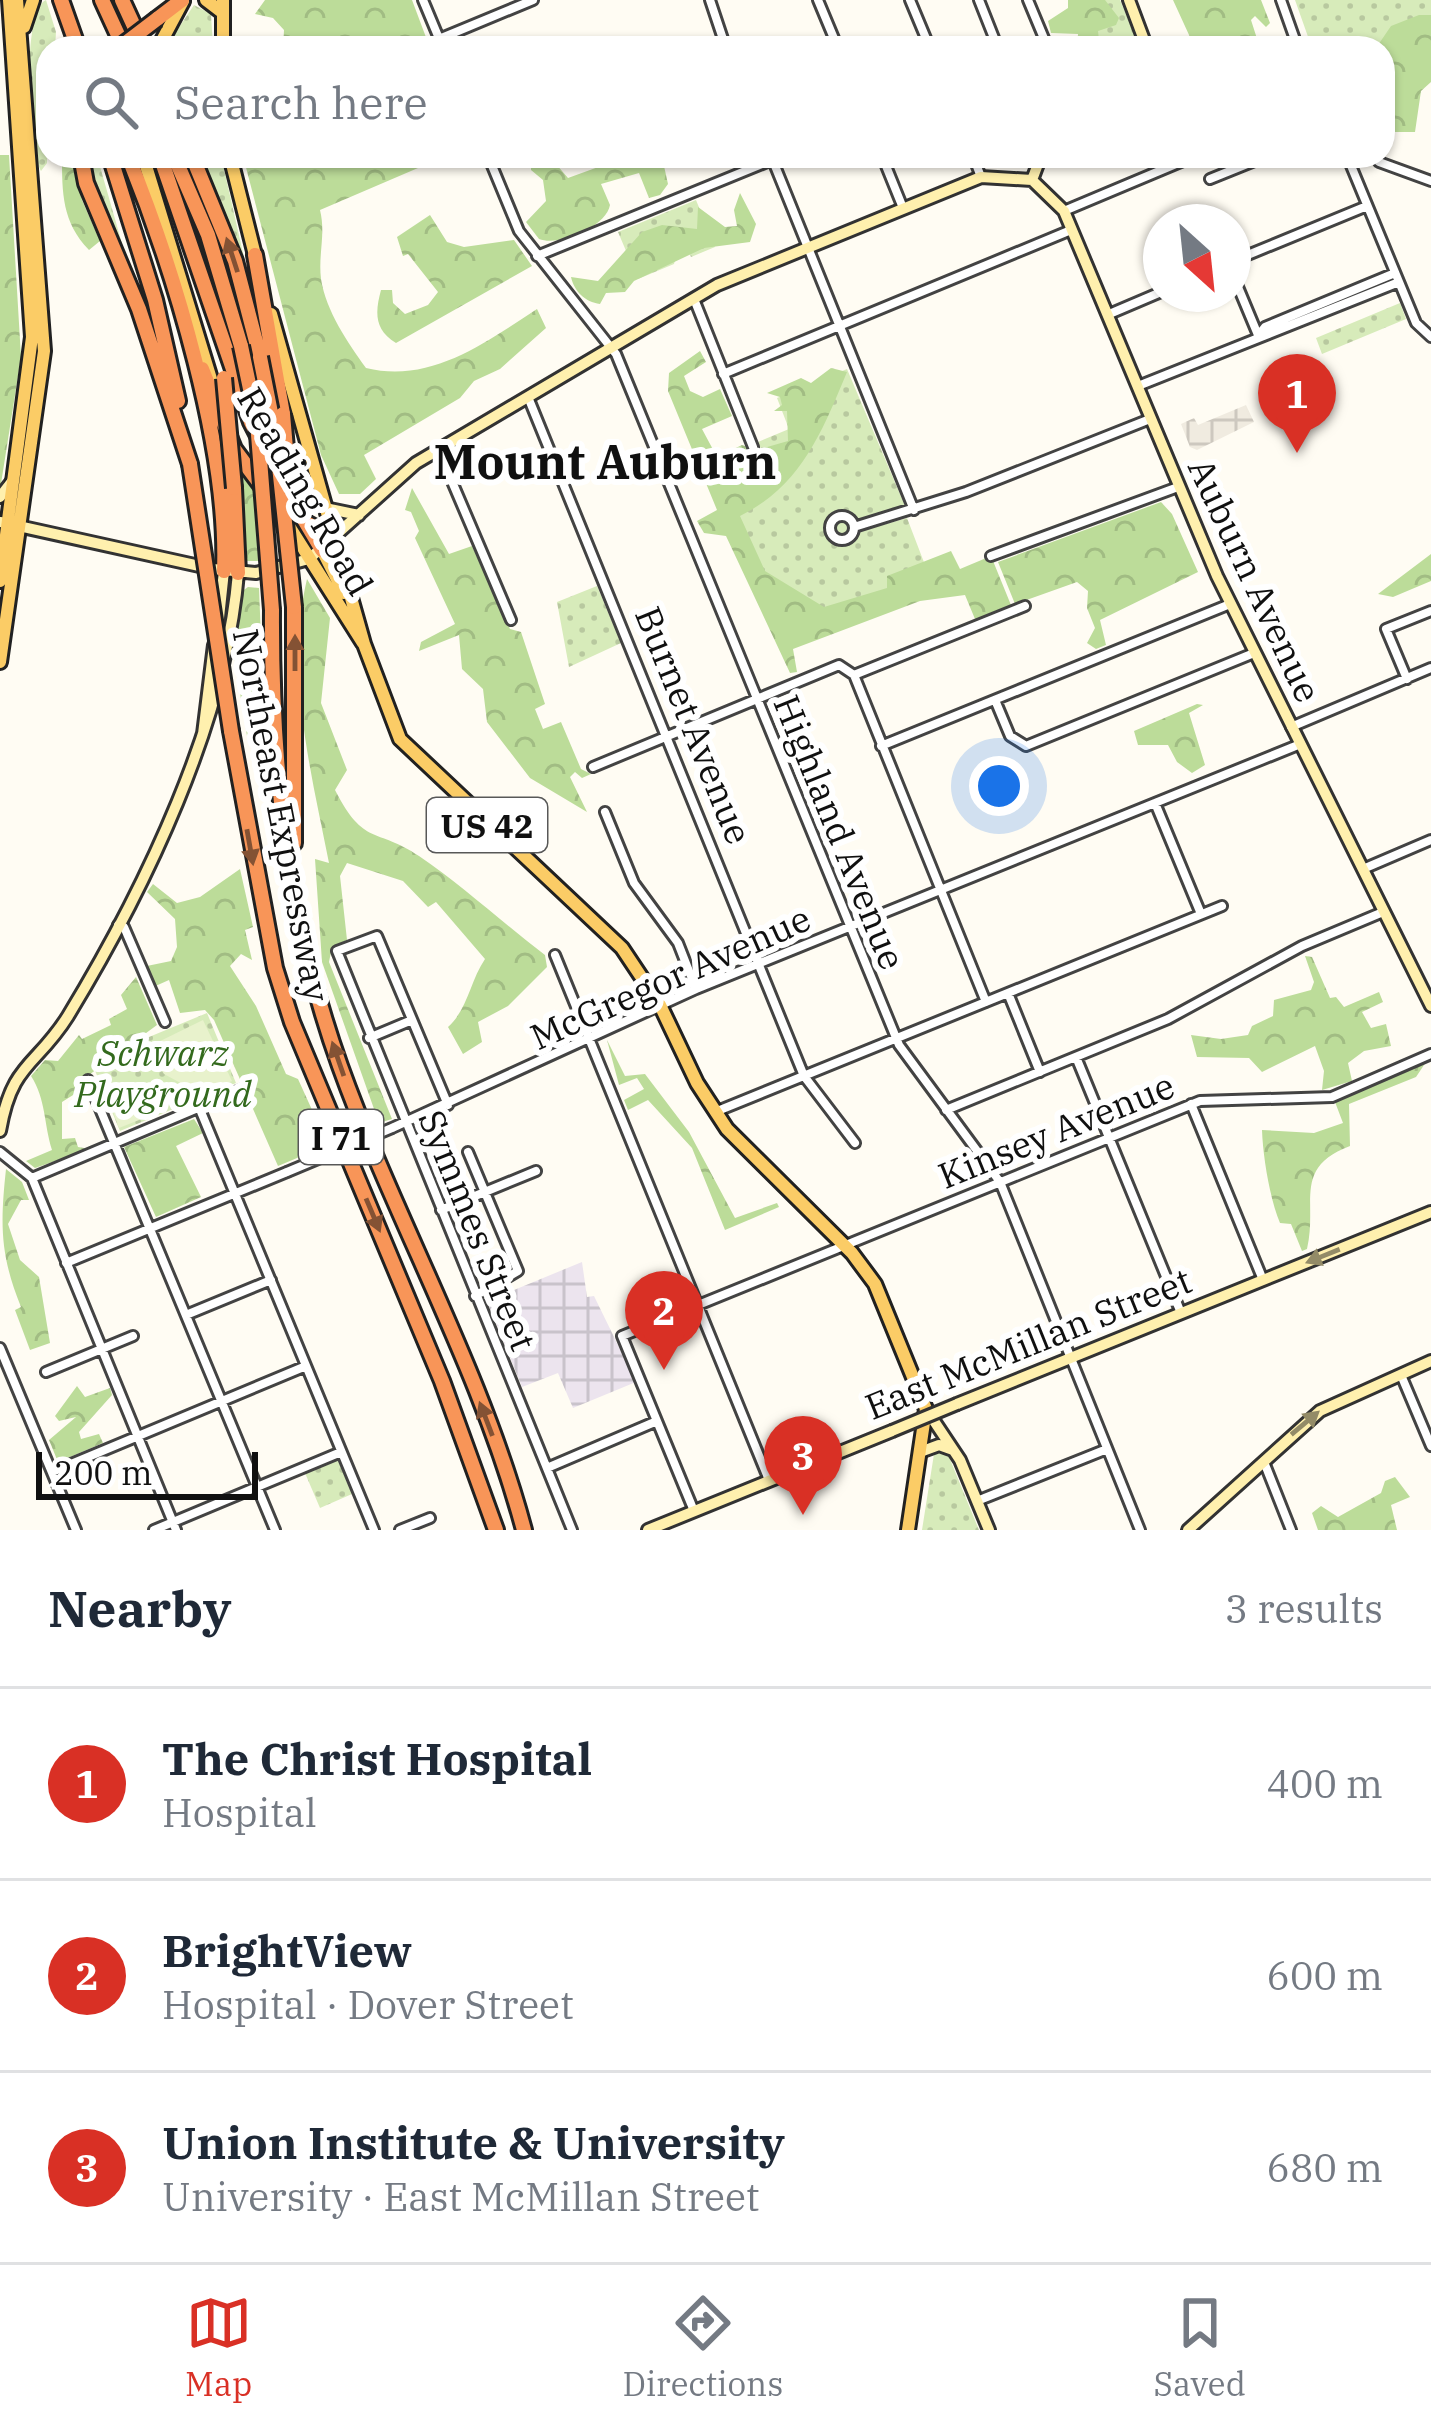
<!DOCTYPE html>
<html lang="en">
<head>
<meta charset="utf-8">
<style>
	body { margin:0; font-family:"IBM Plex Serif",serif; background:#f2f2f3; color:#1f2937 }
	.compass { position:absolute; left:1143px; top:204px; width:108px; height:108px; border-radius:50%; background:#fff; box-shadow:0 3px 9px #0004; rotate:153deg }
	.scale { position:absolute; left:36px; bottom:30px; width:222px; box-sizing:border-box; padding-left:12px; border:6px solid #101010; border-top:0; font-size:33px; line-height:42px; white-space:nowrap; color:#101010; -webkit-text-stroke:9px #fff; paint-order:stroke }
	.you { position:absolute; left:999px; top:786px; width:42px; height:42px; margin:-30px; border:9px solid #fff; border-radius:50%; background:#1a73e8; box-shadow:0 0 0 18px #1a73e833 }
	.badge { display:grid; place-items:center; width:78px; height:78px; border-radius:50%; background:#d93025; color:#fff; font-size:39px; font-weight:700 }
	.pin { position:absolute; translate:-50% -99px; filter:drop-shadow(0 3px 6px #0008) }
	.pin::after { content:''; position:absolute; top:63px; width:42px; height:36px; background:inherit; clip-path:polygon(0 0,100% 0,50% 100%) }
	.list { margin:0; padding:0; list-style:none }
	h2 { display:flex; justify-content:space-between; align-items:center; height:156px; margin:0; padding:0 48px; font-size:51px }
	h2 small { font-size:39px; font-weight:400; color:#747a83 }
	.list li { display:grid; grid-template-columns:78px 1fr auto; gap:36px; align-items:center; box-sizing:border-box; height:192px; padding:0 48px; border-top:3px solid #e0e1e3 }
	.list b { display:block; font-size:45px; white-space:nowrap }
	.list p { margin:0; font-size:39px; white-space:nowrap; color:#747a83 }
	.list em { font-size:39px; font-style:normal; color:#747a83 }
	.icon { flex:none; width:66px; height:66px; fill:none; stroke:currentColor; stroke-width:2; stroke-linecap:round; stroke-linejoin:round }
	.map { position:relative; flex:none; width:1431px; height:1530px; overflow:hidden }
	.search { position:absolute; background:#fff; box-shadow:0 3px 9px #0004; left:36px; right:36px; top:36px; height:132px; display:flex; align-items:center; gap:30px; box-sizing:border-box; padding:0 42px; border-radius:36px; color:#747a83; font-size:45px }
	.sheet { height:732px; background:#fff }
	nav { display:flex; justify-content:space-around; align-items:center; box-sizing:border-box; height:168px; border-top:3px solid #e0e1e3; background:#fff; font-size:33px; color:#747a83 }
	nav a { display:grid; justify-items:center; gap:6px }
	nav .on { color:#d93025 }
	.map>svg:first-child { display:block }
	.industrial { fill:url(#industrial-grid) }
	.green { fill:url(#green-dots) }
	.forest { fill:url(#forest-crowns) }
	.pitch { fill:#e8f2cc }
	.plaza { fill:url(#plaza-grid) }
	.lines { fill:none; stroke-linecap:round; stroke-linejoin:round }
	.street-casing { stroke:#434343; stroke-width:14 }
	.secondary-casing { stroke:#323232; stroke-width:16 }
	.primary-casing { stroke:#212121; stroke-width:18 }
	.highway-casing { stroke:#212121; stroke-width:20 }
	.street { stroke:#fff; stroke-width:8 }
	.secondary { stroke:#fff0ae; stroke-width:10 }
	.primary { stroke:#fbcc66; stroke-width:12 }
	.highway { stroke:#f89558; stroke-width:14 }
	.street-bridge-casing { stroke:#434343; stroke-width:14; stroke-linecap:butt }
	.secondary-bridge-casing { stroke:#323232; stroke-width:16; stroke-linecap:butt }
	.highway-bridge-casing { stroke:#212121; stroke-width:20; stroke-linecap:butt }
	.street-bridge { stroke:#fff; stroke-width:8 }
	.secondary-bridge { stroke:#fff0ae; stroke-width:10 }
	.highway-bridge { stroke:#f89558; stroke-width:14 }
	.oneway { fill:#845234 }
	.oneway2 { fill:#938b67 }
	.labels { text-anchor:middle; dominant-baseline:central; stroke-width:12; stroke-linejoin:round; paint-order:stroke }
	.shield { fill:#fff; stroke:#585858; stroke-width:3 }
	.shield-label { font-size:33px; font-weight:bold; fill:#101010 }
	.street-label { font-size:36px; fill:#101010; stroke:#fff }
	.park-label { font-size:36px; font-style:italic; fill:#336a1d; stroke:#fff }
	.district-label { font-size:48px; font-weight:bold; fill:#101010; stroke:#fff }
</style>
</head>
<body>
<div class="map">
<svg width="1431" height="1530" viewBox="0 0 1431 1530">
	<defs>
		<pattern id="industrial-grid" width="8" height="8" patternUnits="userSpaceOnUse" patternTransform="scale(3)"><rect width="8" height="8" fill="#ece4ee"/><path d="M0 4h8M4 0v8" fill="none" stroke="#c9c3cb"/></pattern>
		<pattern id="green-dots" width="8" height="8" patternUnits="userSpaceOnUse" patternTransform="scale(3)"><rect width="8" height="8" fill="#d7ebba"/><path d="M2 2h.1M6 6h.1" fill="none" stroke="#b8c89f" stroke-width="1.8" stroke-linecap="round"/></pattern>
		<pattern id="forest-crowns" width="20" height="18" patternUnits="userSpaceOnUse" patternTransform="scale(3)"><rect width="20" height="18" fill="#bcdc99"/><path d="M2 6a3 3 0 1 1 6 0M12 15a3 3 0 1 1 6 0" fill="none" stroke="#a1bc83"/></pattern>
		<pattern id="plaza-grid" width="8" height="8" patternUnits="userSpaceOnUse" patternTransform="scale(3)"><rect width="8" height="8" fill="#f0ebe0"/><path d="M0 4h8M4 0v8" fill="none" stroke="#cdc8bf"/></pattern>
	</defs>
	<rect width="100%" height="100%" fill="#fffcf3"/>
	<path class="industrial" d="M582,1262L587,1297L594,1296L636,1382L573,1408L558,1373L522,1387L487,1301Z"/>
	<path class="green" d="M46,0L56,32L55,48H48L47,163L41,171C28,148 21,11 46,0Z
		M1084,0H1120L1135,36L1103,48Z
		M1295,0H1431V50L1312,48Z
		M194,5L211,14L213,48H165Z
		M88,156H97L135,289L92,181Z
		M199,156H221L251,288L248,289Z
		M696,200L715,247L691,257L682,237L674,264L638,279L618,232Z
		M1400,303L1406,319L1322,354L1316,338Z
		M847,369L905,506L880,513L883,525L907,518L930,578L784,635L711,459L742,446L775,481L758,442L789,429L777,398Z
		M597,586L621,643L569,667L557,602Z
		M207,1013L236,1083L120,1131L91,1061Z
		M945,1451L947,1452L979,1530H922L934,1454Z
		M338,1460L352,1494L320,1508L305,1473Z"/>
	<path class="forest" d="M265,0H412L430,48H283L284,30L273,18L255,14Z
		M1068,0H1105L1119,18L1116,25L1098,31L1100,48H1077L1078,34L1051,33L1048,21L1068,8Z
		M1173,0H1261L1270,23L1266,27L1255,16L1251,20L1260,48H1195Z
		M1419,15H1431V82L1421,91L1415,132H1394L1383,154V48H1376L1391,26Z
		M0,155H9L21,357L0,490Z
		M62,156H74L82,200L100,241L89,250C62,222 62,193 62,156Z
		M243,156H431L432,162L320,210C326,234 318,254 321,279C326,311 348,343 366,368C430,384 485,343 537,309L546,328L500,369L474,381L460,398L364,455L376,479L360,494H339L321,455Z
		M598,156H608L609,165L626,156H683V157H662L668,184L660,195L649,198L639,173L601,184L610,205C606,227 559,247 539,239L526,222L546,201L543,180L531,170V160L556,164L568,178L601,166Z
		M740,193L756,224L750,242L704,248L634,281L625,292L606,293L600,304C585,302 574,291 571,277L598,281L642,232L662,225L697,229L698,207L725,227L737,226L734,210Z
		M430,215L447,242L464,247L514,240L532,266L396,343C374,330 375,312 381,290H392L393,303L405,314L428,305L438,292L408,254L403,256L397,237Z
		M700,351L706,362L684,376L690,391L703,397L720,389L732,416L702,429L717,457L742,445L757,450L788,441L787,411H774L782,405L780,397L767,393L801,378L811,383L831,368L847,372C822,432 801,486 740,516L765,571L824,607L887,588V576L951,551L960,569L991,556L1013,610L975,619L965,595L920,601L793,649L797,672L790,673L726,536L704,533L697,521L717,510L668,391L669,373Z
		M237,461L254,485L259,561H242Z
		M412,488L449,554L472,546L510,629L521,632L545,704L535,709L543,729L561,722L581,769L591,774L582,778L575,772L570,777L587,812L530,778L487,722L483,689L462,669L459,635L419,651L421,642L455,624L415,538L419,531L411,512L405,510Z
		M1161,502L1172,514L1198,572L1100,620L1106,645L1096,649L1087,643L1095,628L1087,608L1088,591L1077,582L1015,604L998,562Z
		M1431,554V581L1393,597L1378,594Z
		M307,579L330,618L321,703L347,770L335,790C364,847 376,827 419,856C463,886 503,923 545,955L547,967L508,1006L478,1022L482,1042L463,1054L448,1027C468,1009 470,981 485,959L436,902L428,907L403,881L347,863L340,876L347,940L332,947L329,962L392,1119L379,1123L322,962L315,859L329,863C311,772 285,672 307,579Z
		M248,587L259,588L265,739L248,742L232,643L241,592Z
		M1197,704L1203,705L1189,713L1205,765L1192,773L1177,762L1168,745H1138L1134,731Z
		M240,869L253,927L245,930L252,960L241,954L230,966L256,1006L286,1074L298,1079L328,1145L278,1166L214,1020L205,1010L180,1013L169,980L151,988L142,967L171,961L177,947L175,919L147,892L153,884L177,903L200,897Z
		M1305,956L1312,957L1330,998L1336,997L1344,1007L1379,992L1383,1002L1362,1012L1371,1028L1386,1024L1391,1046L1364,1051L1348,1063L1352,1081L1322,1090L1324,1071L1315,1046L1262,1072L1249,1058L1197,1057L1191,1035L1221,1039L1248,1035L1252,1026L1273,1016L1274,1000L1311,990L1314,982Z
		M136,977L157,1025L78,1083L81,1090L62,1102V1139L75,1138L78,1147L90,1149L35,1168L26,1161L52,1150C44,1125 46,1099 31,1076L45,1060L58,1061L79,1035L82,1039L111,1025L109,1019L127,1009L121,995Z
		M607,1040L625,1076L645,1074L689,1132L735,1218L777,1203L779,1207L725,1230L692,1148L648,1100L628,1110L624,1100L644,1089L637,1078L619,1085Z
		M1428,1059L1416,1077L1349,1104L1350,1146C1292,1168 1318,1202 1307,1249L1302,1251L1291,1224L1280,1223C1270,1199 1263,1158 1262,1130L1314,1133L1343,1123L1335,1102Z
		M194,1119L203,1133L176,1146L201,1197L156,1217L124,1147Z
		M6,1169L22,1182L29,1200H21L8,1224L20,1260L39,1277L50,1343L30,1350L15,1310L21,1307C0,1255 0,1225 6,1169Z
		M77,1386L85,1397L110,1388L112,1395L79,1432L81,1439L99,1434L103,1443L58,1462L49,1440L76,1417L59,1421L55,1416Z
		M1395,1477L1410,1497L1391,1505L1397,1530H1318L1312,1513L1321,1506L1338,1517L1381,1493L1385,1481Z"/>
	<path class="pitch" d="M203,1020L232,1081L201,1094L164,1074L146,1048Z
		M142,1097L149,1116L119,1128L112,1109Z"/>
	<path class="plaza" d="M1246,405L1254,422L1197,450L1190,447L1181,424L1194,418L1198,425Z"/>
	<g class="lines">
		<g class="street-casing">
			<path id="street" d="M423,0L443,48
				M710,0L726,48
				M818,0L838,48
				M910,0L930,48
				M979,0L998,48
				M1028,0L1048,48
				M1281,0L1298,48
				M439,39L533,0
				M488,156L519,231L616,354L899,1045L1000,1182L1140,1530
				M771,156L914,510
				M882,156L903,208
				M973,156L981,177
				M1347,156L1416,323L1431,337
				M1379,162L1431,181
				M1210,179L1267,156
				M1064,211L1195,156
				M537,256L772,160
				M1233,261L1367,206
				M1233,275L1258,335
				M694,299L753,447
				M1107,315L1161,292
				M1258,336L1265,327L1395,273
				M723,374L1071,230
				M1138,386L1399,282
				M528,397L804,1076L855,1143
				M439,451L511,620
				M830 528a12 12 0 1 1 24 0a12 12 0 1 1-24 0Z
				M854,527L966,492L1150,419
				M991,556L1178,487
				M854,675L986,1002
				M854,675L1025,606
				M1407,679L1386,629L1431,611
				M995,700L1010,736L1026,746L1254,653
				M1291,727L1431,668
				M881,746L1230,604
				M593,767L839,665L854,675
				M1155,803L1201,914
				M605,812L634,883L678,943L696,989
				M1363,869L1431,840
				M118,925L124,927L165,1022
				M555,955L769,1480
				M1008,993L1040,1072
				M369,1038L412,1020
				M1076,1057L1181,1313
				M88,1080L275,1530
				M1191,1104L1263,1280
				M448,1105L377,936L337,951L572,1530
				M199,1107L374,1530
				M946,1110L1168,1019L1302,946L1383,912
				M715,1112L1222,906
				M392,1128L696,989L1298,745
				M0,1152L32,1178L176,1530
				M468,1152L518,1271L475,1296
				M32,1178L245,1088
				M441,1210L536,1171
				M66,1263L287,1172
				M186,1315L271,1280
				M0,1348L76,1530
				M46,1372L133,1336
				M1401,1375L1431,1446
				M1264,1462L1291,1530
				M547,1468L657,1421
				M52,1472L306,1366
				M977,1501L1107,1449
				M694,1511L622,1336L1200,1101L1332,1097L1431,1054
				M154,1530L341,1452
				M400,1530L430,1518"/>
		</g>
		<g class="secondary-casing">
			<path id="secondary" d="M1129,0L1147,48
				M1032,180L1041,156
				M0,497L13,480
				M325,508L359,515
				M0,522L213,569L256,573L309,559L416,463L717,285L981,177L1032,180L1064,211L1217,576L1431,1006
				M218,627L224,571
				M203,734L214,645
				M0,1131C12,1062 36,1067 68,1016C145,889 226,721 238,573
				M957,1404L1431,1212
				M928,1412L960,1460L989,1530
				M920,1452L939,1445L953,1450
				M648,1530L892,1431
				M1188,1530L1320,1411L1431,1361"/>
		</g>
		<g class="primary-casing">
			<path id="primary" d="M206,0L223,13
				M24,27L33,0
				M158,48L183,1
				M223,48V0
				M143,156L211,379
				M230,156L256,259
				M271,314L364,644L400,739L622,948L660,1005L697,1083L727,1129L852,1253L875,1284L926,1409L908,1530
				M265,488L363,643
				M322,550L344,593
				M0,581L32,337L9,0
				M0,662L44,351L17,0"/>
		</g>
		<g class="highway-casing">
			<path id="highway" d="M61,0L78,48
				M102,0L124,48
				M122,0L144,48
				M157,19L182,0
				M81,156L86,183L139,309L190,464
				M110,156L155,300L178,401
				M128,156C174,270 229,449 224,571
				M160,156L251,422L279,477
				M174,156L208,235L241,346
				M192,156L235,261L260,357
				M255,255L283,414
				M202,369L234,449L270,497
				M234,488L238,573
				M290,496L322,550
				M308,524L334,538
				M272,610C271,766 287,918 340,1066C396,1222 481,1369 524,1530
				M231,731L275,968L292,1022L442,1381L496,1530
				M294,843V607"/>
		</g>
		<use href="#street" class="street"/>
		<use href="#secondary" class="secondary"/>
		<use href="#primary" class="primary"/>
		<use href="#highway" class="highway"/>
		<g class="street-bridge-casing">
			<path id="street-bridge" d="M287,1172L392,1128"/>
		</g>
		<g class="secondary-bridge-casing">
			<path id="secondary-bridge" d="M892,1431L957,1404"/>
		</g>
		<g class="highway-bridge-casing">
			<path id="highway-bridge" d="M119,48L157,19
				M241,346L257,422L272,610
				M260,357L276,438L294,607
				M224,378L234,488
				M283,414L291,506
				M190,464L231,731"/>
		</g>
		<use href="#street-bridge" class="street-bridge"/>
		<use href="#secondary-bridge" class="secondary-bridge"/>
		<use href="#highway-bridge" class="highway-bridge"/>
	</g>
	<defs><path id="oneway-solid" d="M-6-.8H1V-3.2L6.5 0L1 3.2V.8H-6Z" transform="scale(3)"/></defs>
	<g class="oneway">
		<use href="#oneway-solid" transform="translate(232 255) rotate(-108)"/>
		<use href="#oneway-solid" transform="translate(295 653) rotate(-90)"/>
		<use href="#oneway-solid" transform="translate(250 847) rotate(80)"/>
		<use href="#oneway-solid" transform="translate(338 1059) rotate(-109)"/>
		<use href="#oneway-solid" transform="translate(373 1215) rotate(67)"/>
		<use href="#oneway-solid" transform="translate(486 1419) rotate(-111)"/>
	</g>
	<g class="oneway2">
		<use href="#oneway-solid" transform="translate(1323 1256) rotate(158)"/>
		<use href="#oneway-solid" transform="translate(1305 1423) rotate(-40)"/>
	</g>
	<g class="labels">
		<g class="shield">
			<rect x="427" y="798" width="120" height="54" rx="9"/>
			<rect x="299" y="1110" width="84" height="54" rx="9"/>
		</g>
		<g class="shield-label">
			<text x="487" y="825">US 42</text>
			<text x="341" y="1137">I 71</text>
		</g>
		<g class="street-label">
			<text transform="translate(306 491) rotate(60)">Reading Road</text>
			<text transform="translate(1255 580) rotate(65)">Auburn Avenue</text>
			<text transform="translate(694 725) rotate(68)">Burnet Avenue</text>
			<text transform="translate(282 815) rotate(79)">Northeast Expressway</text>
			<text transform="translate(840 832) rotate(68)">Highland Avenue</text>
			<text transform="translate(670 977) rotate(-24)">McGregor Avenue</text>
			<text transform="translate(1056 1130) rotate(-22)">Kinsey Avenue</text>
			<text transform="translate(478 1230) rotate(68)">Symmes Street</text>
			<text transform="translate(1028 1343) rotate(-22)">East McMillan Street</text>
		</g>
		<g class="park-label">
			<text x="163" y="1052">Schwarz<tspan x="163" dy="41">Playground</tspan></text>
		</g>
		<g class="district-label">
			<text x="605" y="461">Mount Auburn</text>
		</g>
	</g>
</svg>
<svg class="compass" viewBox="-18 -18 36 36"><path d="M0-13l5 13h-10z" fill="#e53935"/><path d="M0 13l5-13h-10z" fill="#747a83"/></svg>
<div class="scale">200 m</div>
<div class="you"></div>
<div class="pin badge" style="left:1297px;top:453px">1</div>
<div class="pin badge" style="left:664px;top:1370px">2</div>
<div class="pin badge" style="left:803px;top:1515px">3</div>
<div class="search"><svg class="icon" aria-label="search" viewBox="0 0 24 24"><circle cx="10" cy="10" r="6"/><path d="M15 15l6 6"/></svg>Search here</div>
</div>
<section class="sheet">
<h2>Nearby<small>3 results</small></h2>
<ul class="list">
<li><span class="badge">1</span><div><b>The Christ Hospital</b><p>Hospital</p></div><em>400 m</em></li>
<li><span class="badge">2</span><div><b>BrightView</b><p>Hospital · Dover Street</p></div><em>600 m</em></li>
<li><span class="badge">3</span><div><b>Union Institute &amp; University</b><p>University · East McMillan Street</p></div><em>680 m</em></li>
</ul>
</section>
<nav>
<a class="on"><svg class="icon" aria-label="map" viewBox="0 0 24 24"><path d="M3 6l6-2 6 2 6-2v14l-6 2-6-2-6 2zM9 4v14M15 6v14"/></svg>Map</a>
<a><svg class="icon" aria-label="directions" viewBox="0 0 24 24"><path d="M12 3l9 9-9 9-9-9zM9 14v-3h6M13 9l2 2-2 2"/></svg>Directions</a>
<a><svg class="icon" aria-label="saved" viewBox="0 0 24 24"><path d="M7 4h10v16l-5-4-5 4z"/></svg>Saved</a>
</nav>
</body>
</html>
